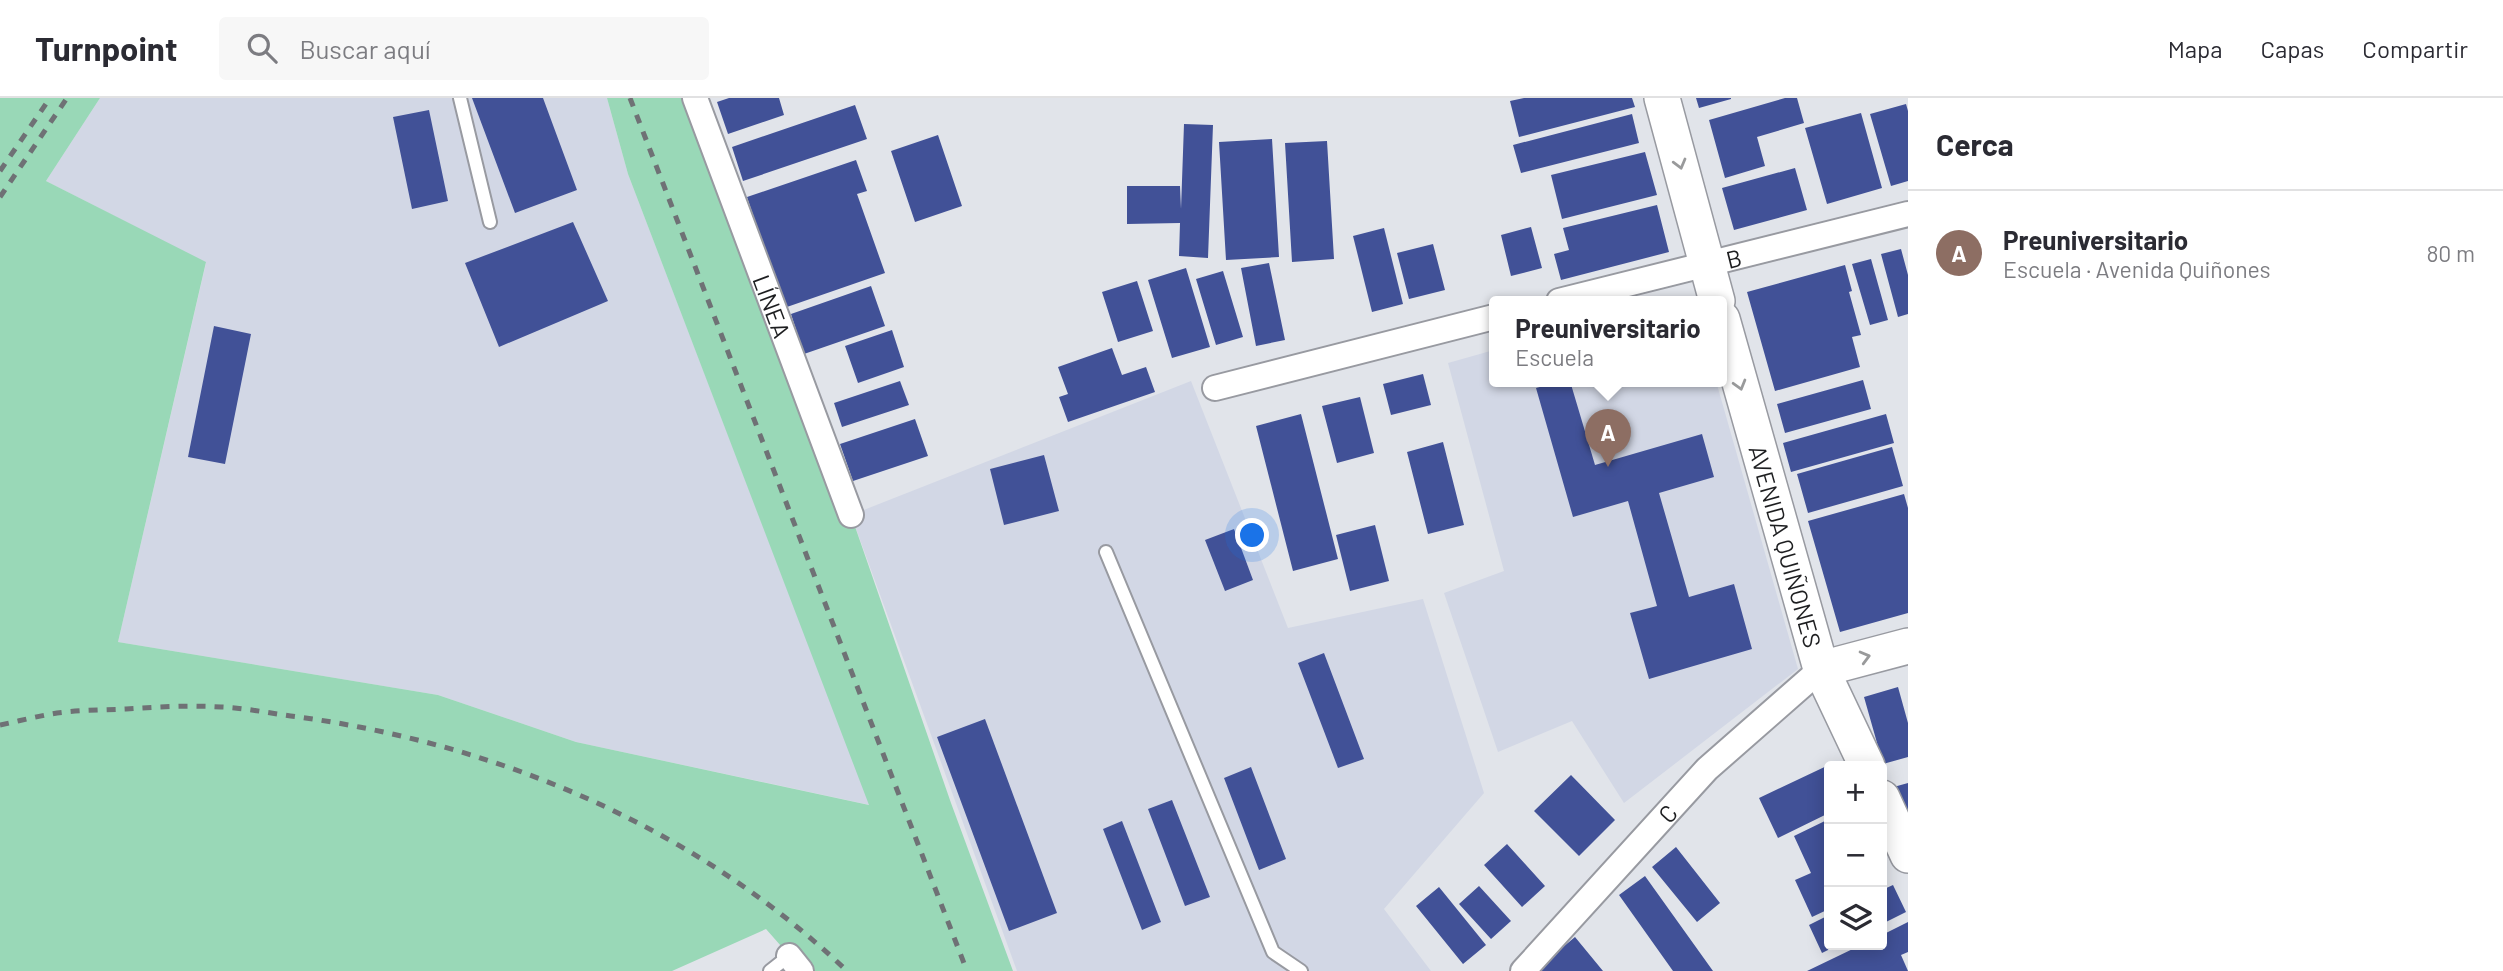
<!DOCTYPE html>
<html lang="es">
<head>
<meta charset="utf-8">
<style>
	body { margin:0; font-family:Barlow,sans-serif; background:#f7f7f7; color:#2b2b33 }
	.controls { position:absolute; right:21px; bottom:21px; display:grid; overflow:hidden; border-radius:7px; box-shadow:0 4px 18px #0003 }
	.controls button { width:63px; height:63px; display:grid; place-items:center; padding:0; border:0; border-bottom:2px solid #e1e1e2; background:#fff; color:#2b2b33; font:35px sans-serif }
	.you { position:absolute; left:1253px; top:438px; width:24px; height:24px; margin:-18px; border:5px solid #fff; border-radius:50%; background:#1a73e8; box-shadow:0 0 0 10px #1a73e833 }
	.badge { display:grid; place-items:center; width:46px; height:46px; border-radius:50%; background:#357a6e; color:#fff; font-size:23px; font-weight:700 }
	.pin { position:absolute; translate:-50% -58px; filter:drop-shadow(0 2px 4px #0008) }
	.pin::after { content:''; position:absolute; top:37px; width:24px; height:21px; background:inherit; clip-path:polygon(0 0,100% 0,50% 100%) }
	.popup { position:absolute; left:1489px; top:198px; width:238px; height:91px; box-sizing:border-box; display:grid; place-content:center; border-radius:7px; background:#fff; filter:drop-shadow(0 2px 5px #0005); font-size:23px; white-space:nowrap; color:#7c7c81 }
	.popup b { font-size:26px; color:#2b2b33 }
	.popup::after { content:''; position:absolute; left:50%; top:100%; margin-left:-14px; border:14px solid transparent; border-top-color:#fff }
	.list { margin:0; padding:0; list-style:none }
	h2 { display:flex; justify-content:space-between; align-items:center; height:91px; margin:0; padding:0 28px; font-size:30px }
	h2 small { font-size:23px; font-weight:400; color:#7c7c81 }
	.list li { display:grid; grid-template-columns:46px 1fr auto; gap:21px; align-items:center; box-sizing:border-box; height:126px; padding:0 28px; border-top:2px solid #e1e1e2 }
	.list b { display:block; font-size:26px; white-space:nowrap }
	.list p { margin:0; font-size:23px; white-space:nowrap; color:#7c7c81 }
	.list em { font-size:23px; font-style:normal; color:#7c7c81 }
	.icon { flex:none; width:38px; height:38px; fill:none; stroke:currentColor; stroke-width:2; stroke-linecap:round; stroke-linejoin:round }
	.map { position:relative; flex:none; width:1908px; height:873px; overflow:hidden }
	header { display:flex; align-items:center; gap:42px; box-sizing:border-box; height:98px; padding:0 35px; background:#fff; border-bottom:2px solid #e1e1e2 }
	header strong { font-size:33px }
	nav { display:flex; gap:38px; margin-inline-start:auto; font-size:24px }
	.search { width:490px; height:63px; background:#f7f7f7; display:flex; align-items:center; gap:18px; box-sizing:border-box; padding:0 24px; border-radius:7px; color:#7c7c81; font-size:26px }
	main { display:flex }
	aside { flex:1; background:#fff }
	.map>svg:first-child { display:block }
	.built { fill:#d2d7e5 }
	.green { fill:#99d8b7 }
	.building { fill:#415197 }
	.lines { fill:none; stroke-linecap:round; stroke-linejoin:round }
	.lane-casing { stroke:#989aa1; stroke-width:16 }
	.street-casing { stroke:#989aa1; stroke-width:28 }
	.secondary-casing { stroke:#989aa1; stroke-width:38 }
	.lane { stroke:#fff; stroke-width:12 }
	.street { stroke:#fff; stroke-width:24 }
	.secondary { stroke:#fff; stroke-width:35 }
	.rail { stroke:#6f7175; stroke-width:5; stroke-dasharray:9 9; stroke-linecap:butt }
	.oneway { stroke:#999a9b }
	.labels { text-anchor:middle; dominant-baseline:central; stroke-width:7; stroke-linejoin:round; paint-order:stroke }
	.street-label { font-size:24px; fill:#1d1e20; stroke:#eef1f8 }
</style>
</head>
<body>
<header>
<strong>Turnpoint</strong>
<div class="search"><svg class="icon" aria-label="search" viewBox="0 0 24 24"><circle cx="10" cy="10" r="6"/><path d="M15 15l6 6"/></svg>Buscar aquí</div>
<nav><a>Mapa</a><a>Capas</a><a>Compartir</a></nav>
</header>
<main>
<div class="map">
<svg width="1908" height="873" viewBox="0 0 1908 873">
	<rect width="100%" height="100%" fill="#e1e4ea"/>
	<path class="built" d="M100,0H607L628,76L870,707L576,644L438,597L118,544L206,165L46,83Z
		M1494,252V283H1716L1798,571L1624,705L1572,623L1498,654L1444,495L1504,473L1448,265Z
		M1191,283L1288,530L1423,501L1484,695L1384,811L1431,873H1017L851,417Z"/>
	<path class="green" d="M0,0H100L46,83L206,164L118,544L438,597L576,644L869,707L628,76L607,0H691L851,417L951,705L1013,873H803L766,831L672,873H0Z"/>
	<path class="building" d="M472,0H543L577,92L515,115Z
		M729,0H779L784,17L728,36L717,4Z
		M1524,0H1632L1635,9L1519,39L1510,3Z
		M1696,0H1731V1L1699,10Z
		M1785,0H1797L1804,25L1757,39L1765,68L1725,80L1709,22Z
		M1906,6L1908,13V83L1891,88L1870,16Z
		M855,7L867,41L743,83L732,49Z
		M429,12L448,103L412,111L393,19Z
		M1861,15L1882,90L1827,106L1805,30Z
		M1632,16L1639,45L1521,75L1513,47Z
		M1184,26L1213,27L1208,160L1179,158L1180,125L1127,126V88H1180L1181,111Z
		M938,37L962,108L915,124L891,53Z
		M1272,41L1279,159L1226,162L1219,44Z
		M1327,43L1334,161L1292,164L1285,45Z
		M1645,54L1657,97L1562,121L1551,77Z
		M856,62L867,93L857,96L885,175L784,210L747,99Z
		M1795,70L1807,112L1734,132L1722,90Z
		M1657,107L1669,154L1561,182L1554,156L1569,152L1563,130Z
		M573,124L608,203L499,249L465,165Z
		M1531,129L1542,170L1511,178L1501,137Z
		M1384,130L1403,206L1372,214L1353,138Z
		M1433,146L1445,192L1409,201L1397,155Z
		M1901,151L1908,177V216L1898,219L1881,156Z
		M1871,161L1888,222L1870,227L1852,166Z
		M1269,165L1285,242L1256,248L1241,170Z
		M1845,167L1852,193L1849,194L1861,237L1852,239L1860,269L1775,293L1747,194Z
		M1186,170L1210,249L1172,260L1148,182Z
		M1223,173L1243,239L1216,247L1196,181Z
		M1137,183L1153,233L1118,244L1102,194Z
		M871,188L885,228L804,256L791,216Z
		M214,228L251,236L225,366L188,359Z
		M892,232L904,269L858,285L845,248Z
		M1112,250L1122,277L1146,269L1155,294L1068,324L1059,299L1068,296L1058,269Z
		M1423,276L1431,307L1391,317L1383,286Z
		M1863,282L1871,311L1785,335L1777,306Z
		M900,283L909,307L842,329L834,305Z
		M1562,283H1570L1595,367L1702,336L1714,379L1659,395L1689,499L1734,486L1752,551L1649,581L1630,515L1657,508L1628,403L1573,419L1536,290Z
		M1360,299L1374,355L1337,365L1322,308Z
		M1301,316L1338,461L1293,473L1256,328Z
		M1886,316L1894,345L1791,374L1783,345Z
		M915,321L928,358L853,383L840,346Z
		M1443,344L1464,427L1428,436L1407,354Z
		M1892,349L1903,388L1808,415L1797,376Z
		M1044,357L1059,413L1004,427L990,371Z
		M1904,396L1908,410V515L1840,534L1808,423Z
		M1375,427L1389,483L1350,493L1336,437Z
		M1234,431L1253,482L1225,493L1205,442Z
		M1324,555L1364,661L1338,670L1298,565Z
		M1898,589L1908,625V659L1883,666L1864,599Z
		M985,621L1057,815L1009,833L937,639Z
		M1833,665L1834,668H1829V715L1778,740L1759,700Z
		M1251,669L1286,761L1259,772L1224,680Z
		M1571,677L1615,722L1579,758L1534,713Z
		M1908,685V716L1890,690Z
		M1172,702L1210,799L1185,808L1148,711Z
		M1829,721V811L1812,819L1795,782L1811,775L1794,738Z
		M1122,723L1161,824L1142,832L1103,731Z
		M1507,746L1545,788L1522,809L1484,767Z
		M1676,749L1720,805L1697,824L1652,769Z
		M1645,778L1713,873H1673L1619,797Z
		M1893,787L1906,814L1882,826V792Z
		M1479,788L1511,823L1491,841L1459,806Z
		M1439,789L1486,847L1463,866L1416,808Z
		M1829,817V847H1838L1822,855L1809,827Z
		M1908,824V854L1901,857L1908,873H1807L1861,847H1882V837Z
		M1575,839L1603,873H1542L1539,869Z"/>
	<g class="lines">
		<g class="lane-casing">
			<path id="lane" d="M460,0L490,124
				M1106,454L1273,854L1301,873
				M770,873L789,858"/>
		</g>
		<g class="street-casing">
			<g id="street">
				<path id="s1" d="M695,0L851,417"/>
				<path id="s2" d="M1559,203L1908,116"/>
				<path d="M1215,290L1494,219"/>
				<path d="M789,858L801,873"/>
				<path id="s3" d="M1523,873L1707,671L1821,571"/>
			</g>
		</g>
		<g class="secondary-casing">
			<g id="secondary">
				<path d="M1662,0L1717,203"/>
				<path id="s4" d="M1722,221L1821,571L1867,668"/>
				<path d="M1821,571L1908,548"/>
				<path d="M1882,700L1908,757"/>
			</g>
		</g>
		<use href="#lane" class="lane"/>
		<use href="#street" class="street"/>
		<use href="#secondary" class="secondary"/>
		<path class="rail" d="M630,0L967,873
			M0,73L50,0
			M0,99L67,0
			M0,627C19,623 38,618 57,615C79,612 103,612 126,611C157,609 189,607 221,609C247,610 273,616 299,619C502,647 698,731 847,873"/>
	</g>
	<defs><path id="oneway-chevron" d="M-2-3.5L2.5 0L-2 3.5" fill="none" stroke-width="1.6" stroke-linecap="round" stroke-linejoin="round" transform="scale(1.75)"/></defs>
	<g class="oneway">
		<use href="#oneway-chevron" transform="translate(1680 66) rotate(75)"/>
		<use href="#oneway-chevron" transform="translate(1740 287) rotate(74)"/>
		<use href="#oneway-chevron" transform="translate(1865 559) rotate(-15)"/>
	</g>
	<g class="labels">
		<g class="street-label">
			<text stroke="none"><textPath href="#s2" startOffset="180">B</textPath></text>
			<text stroke="none"><textPath href="#s1" startOffset="222">LÍNEA</textPath></text>
			<text stroke="none"><textPath href="#s4" startOffset="236">AVENIDA QUIÑONES</textPath></text>
			<text stroke="none"><textPath href="#s3" startOffset="214">C</textPath></text>
		</g>
	</g>
</svg>
<div class="controls">
<button>+</button>
<button>−</button>
<button><svg class="icon" aria-label="layers" viewBox="0 0 24 24"><path d="M12 4l9 5-9 5-9-5zM3 14l9 5 9-5"/></svg></button>
</div>
<div class="you"></div>
<div class="pin badge" style="left:1608px;top:369px;background:#8d6e63">A</div>
<div class="popup"><b>Preuniversitario</b>Escuela</div>
</div>
<aside>
<h2>Cerca<small></small></h2>
<ul class="list">
<li><span class="badge" style="background:#8d6e63">A</span><div><b>Preuniversitario</b><p>Escuela · Avenida Quiñones</p></div><em>80 m</em></li>
</ul>
</aside>
</main>
</body>
</html>
